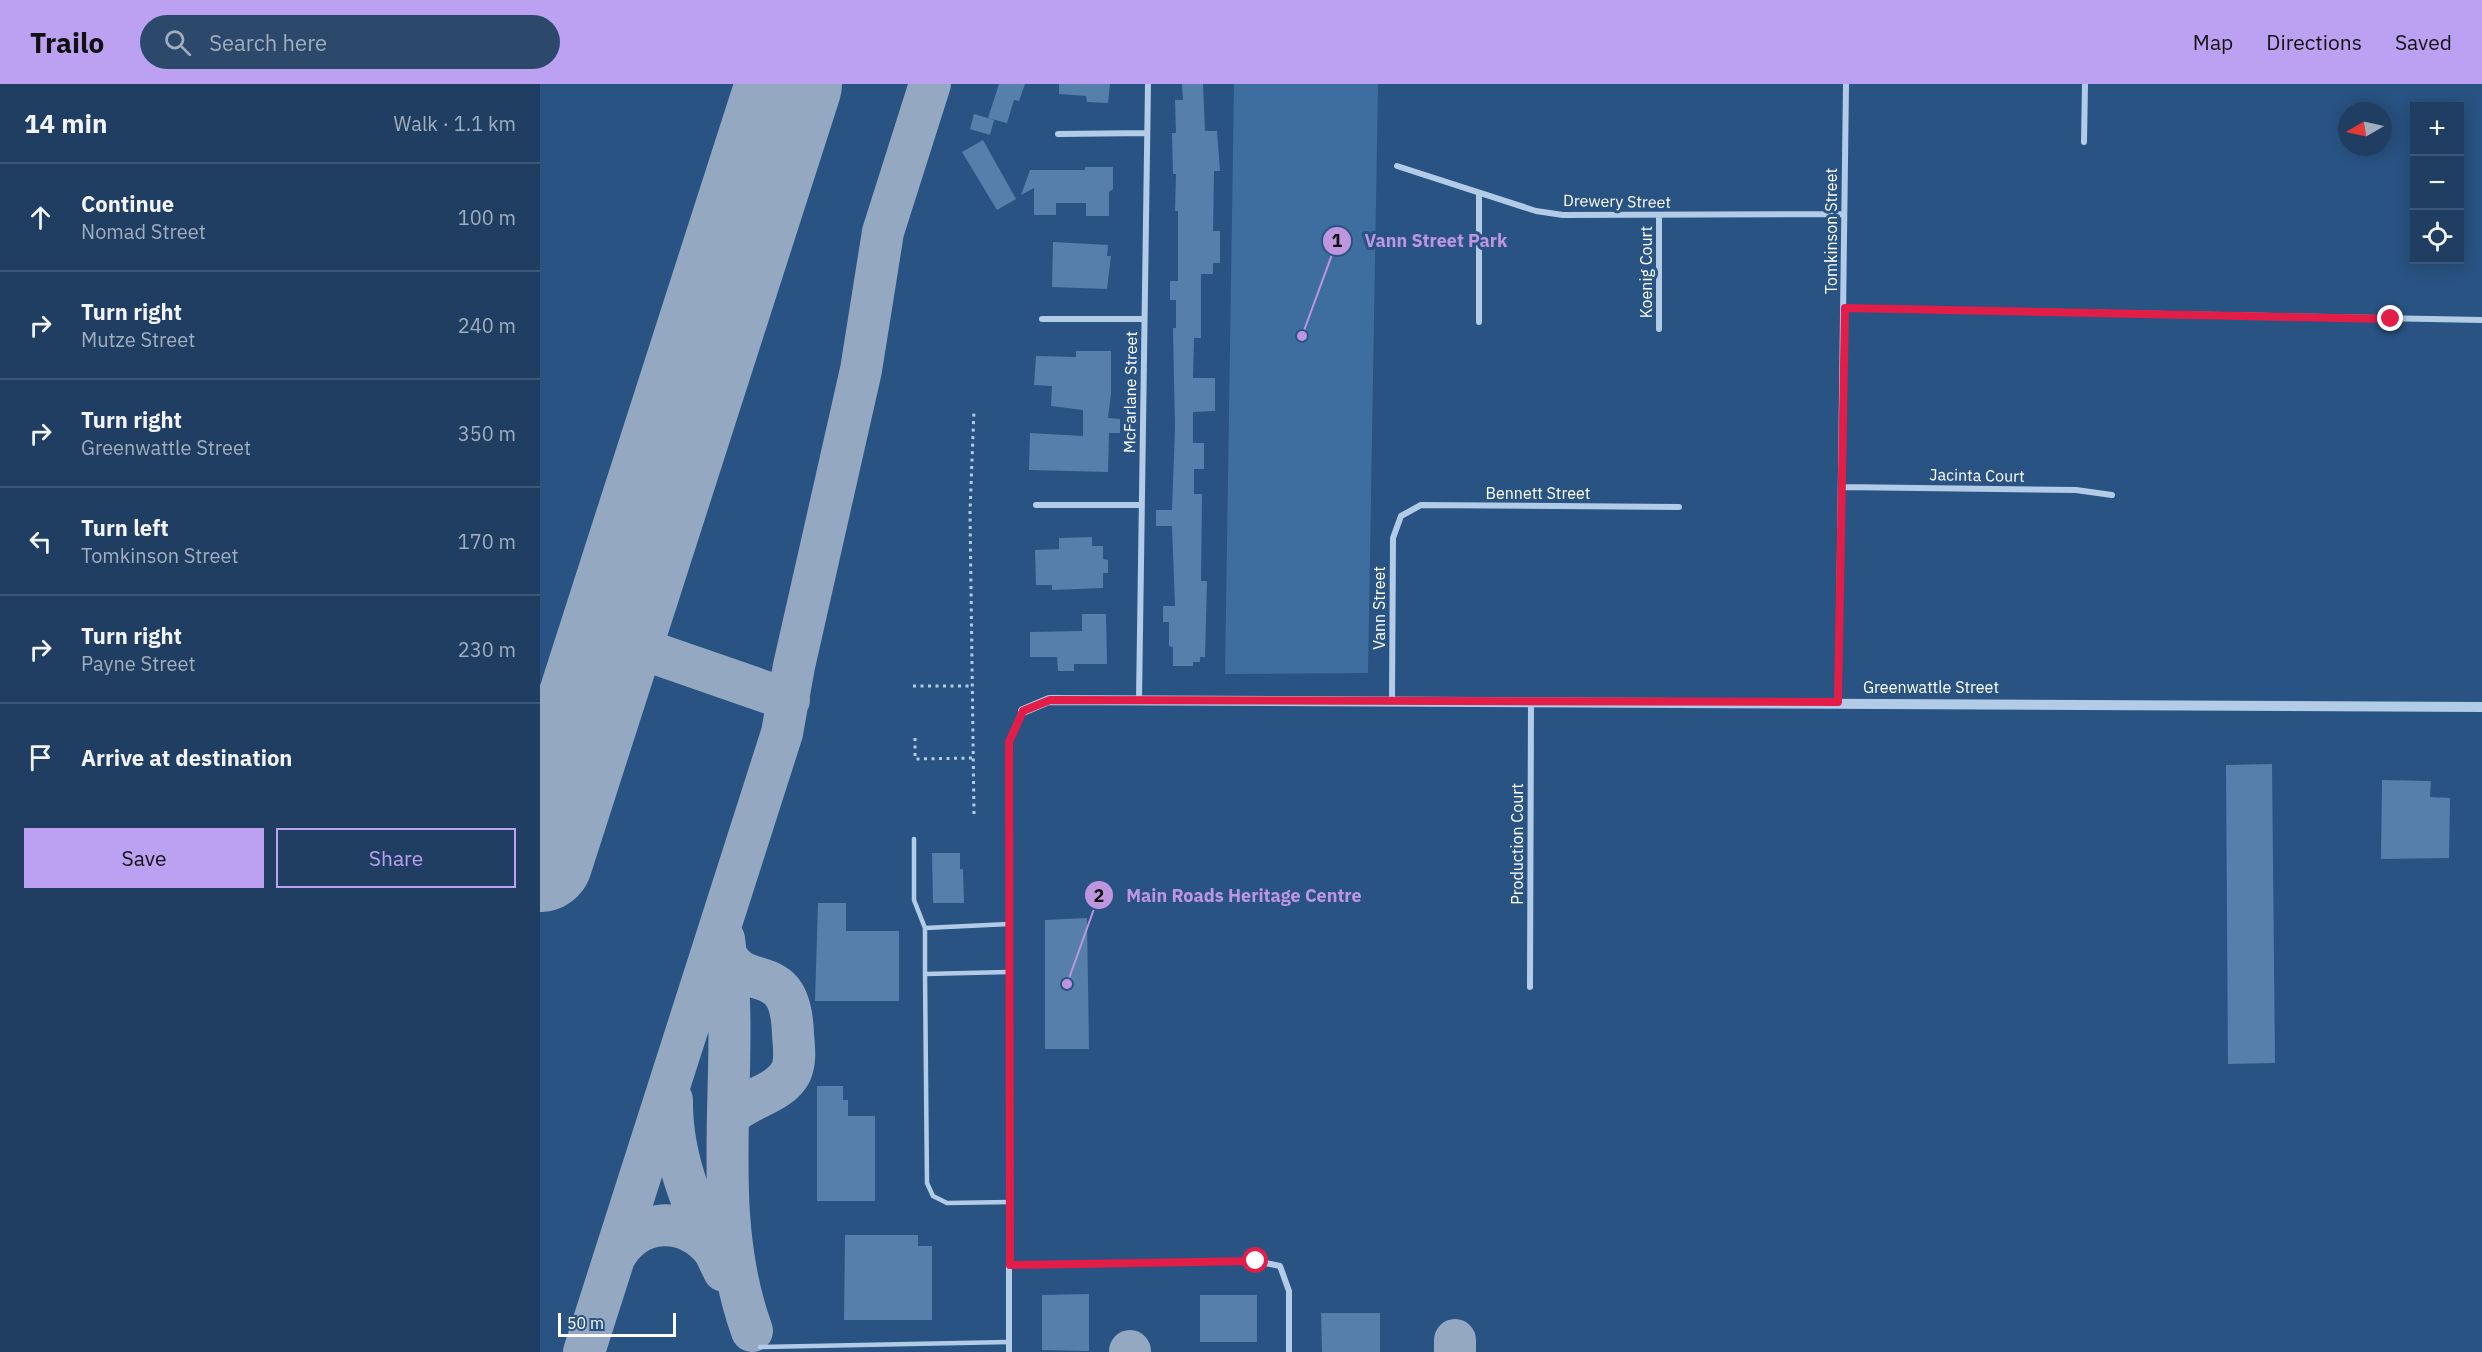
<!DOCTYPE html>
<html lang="en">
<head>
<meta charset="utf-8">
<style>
	body { margin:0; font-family:"IBM Plex Sans",sans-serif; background:#2c496b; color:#f1f3f6 }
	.controls { position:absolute; right:18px; top:18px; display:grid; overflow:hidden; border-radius:0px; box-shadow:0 3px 15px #0003 }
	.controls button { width:54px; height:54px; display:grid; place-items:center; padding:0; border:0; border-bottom:2px solid #3c5777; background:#1f3e62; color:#f1f3f6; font:30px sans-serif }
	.compass { position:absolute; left:1798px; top:18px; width:54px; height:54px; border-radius:50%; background:#1f3e62; box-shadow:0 3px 15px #0003; rotate:261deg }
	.scale { position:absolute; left:18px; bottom:15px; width:118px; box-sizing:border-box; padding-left:6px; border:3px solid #fff; border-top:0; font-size:16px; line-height:21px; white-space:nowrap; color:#fff; -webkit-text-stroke:4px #295383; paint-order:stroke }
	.stop { position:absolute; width:18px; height:18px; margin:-14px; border:4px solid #e11d48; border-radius:50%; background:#fff }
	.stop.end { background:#e11d48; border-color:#fff; box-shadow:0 2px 6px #0008 }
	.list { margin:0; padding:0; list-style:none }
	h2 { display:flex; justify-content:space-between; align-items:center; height:78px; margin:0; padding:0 24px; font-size:26px }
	h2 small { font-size:20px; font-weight:400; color:#a1aebe }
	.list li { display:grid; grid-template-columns:39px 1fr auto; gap:18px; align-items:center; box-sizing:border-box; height:108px; padding:0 24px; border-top:2px solid #3c5777 }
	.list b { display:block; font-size:22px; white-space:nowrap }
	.list p { margin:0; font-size:20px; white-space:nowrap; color:#a1aebe }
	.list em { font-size:20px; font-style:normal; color:#a1aebe }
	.actions { display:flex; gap:12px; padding:18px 24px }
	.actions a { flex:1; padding:14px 0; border:2px solid #bca0f2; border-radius:0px; text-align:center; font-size:21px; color:#bca0f2 }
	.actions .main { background:#bca0f2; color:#111 }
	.icon { flex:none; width:33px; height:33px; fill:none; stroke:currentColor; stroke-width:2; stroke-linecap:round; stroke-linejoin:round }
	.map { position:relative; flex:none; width:1942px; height:1268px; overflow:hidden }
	header { display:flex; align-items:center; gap:36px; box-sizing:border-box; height:84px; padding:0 30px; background:#bca0f2; color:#111 }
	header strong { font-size:28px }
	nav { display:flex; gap:33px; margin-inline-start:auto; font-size:21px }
	.search { width:420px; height:54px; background:#2c496b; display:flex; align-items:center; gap:15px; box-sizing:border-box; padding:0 21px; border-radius:33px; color:#a1aebe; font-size:22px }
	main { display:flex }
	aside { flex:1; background:#1f3e62 }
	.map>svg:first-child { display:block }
	.green { fill:#3e6d9f }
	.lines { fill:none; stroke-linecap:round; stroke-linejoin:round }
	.taxiway { stroke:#94a9c1; stroke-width:42 }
	.runway { stroke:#94a9c1; stroke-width:106 }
	.building { fill:#567fac }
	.path { stroke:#b2cbe7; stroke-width:3; stroke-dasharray:3 4.5; stroke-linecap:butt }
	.service { stroke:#b2cbe7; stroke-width:4.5 }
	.minor { stroke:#b2cbe7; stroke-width:6 }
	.tertiary { stroke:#b2cbe7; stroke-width:10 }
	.route { stroke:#e11d48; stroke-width:8 }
	.labels { text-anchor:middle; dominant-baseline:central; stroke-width:6; stroke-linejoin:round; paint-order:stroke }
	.street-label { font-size:16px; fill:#fff; stroke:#295383 }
	.leader { fill:none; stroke:#bd96df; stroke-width:2 }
	.callout-dot { fill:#bd96df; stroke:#295383; stroke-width:2 }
	.mark-label { font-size:18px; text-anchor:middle; font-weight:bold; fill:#111 }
	.callout-label { font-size:18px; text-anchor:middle; font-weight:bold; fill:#bd96df; stroke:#295383; stroke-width:6; stroke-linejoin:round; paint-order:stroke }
</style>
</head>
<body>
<header>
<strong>Trailo</strong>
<div class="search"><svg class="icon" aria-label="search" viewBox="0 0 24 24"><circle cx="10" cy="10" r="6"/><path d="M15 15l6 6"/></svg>Search here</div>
<nav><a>Map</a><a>Directions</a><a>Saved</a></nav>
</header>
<main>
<aside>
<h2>14 min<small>Walk · 1.1 km</small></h2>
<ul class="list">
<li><svg class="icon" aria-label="ahead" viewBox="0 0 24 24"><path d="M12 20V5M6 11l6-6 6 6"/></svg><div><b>Continue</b><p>Nomad Street</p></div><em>100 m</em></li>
<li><svg class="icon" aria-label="right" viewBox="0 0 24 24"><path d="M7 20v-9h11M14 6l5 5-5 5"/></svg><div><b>Turn right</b><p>Mutze Street</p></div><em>240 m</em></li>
<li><svg class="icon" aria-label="right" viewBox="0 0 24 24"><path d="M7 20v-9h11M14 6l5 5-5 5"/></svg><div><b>Turn right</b><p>Greenwattle Street</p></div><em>350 m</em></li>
<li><svg class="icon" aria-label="left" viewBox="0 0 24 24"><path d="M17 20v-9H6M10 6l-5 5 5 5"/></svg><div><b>Turn left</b><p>Tomkinson Street</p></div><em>170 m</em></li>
<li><svg class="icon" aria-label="right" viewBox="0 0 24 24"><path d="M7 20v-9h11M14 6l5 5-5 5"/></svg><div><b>Turn right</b><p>Payne Street</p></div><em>230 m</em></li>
<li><svg class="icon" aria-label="arrive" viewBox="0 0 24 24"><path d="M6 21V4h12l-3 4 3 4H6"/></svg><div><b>Arrive at destination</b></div></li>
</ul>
<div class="actions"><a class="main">Save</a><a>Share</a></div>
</aside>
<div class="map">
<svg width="1942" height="1268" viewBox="0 0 1942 1268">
	<rect width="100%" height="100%" fill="#295383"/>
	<path class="green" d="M694,0H838L828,589L685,590Z"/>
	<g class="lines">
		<path class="taxiway" d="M125,386L83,523C80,543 88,557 105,566L249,616
			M16,726L65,582L82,568L105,566
			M184,855C202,985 166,1121 212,1247
			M186,871C206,911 251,873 253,951C254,963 256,977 251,988C238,1014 195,1015 188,1038
			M132,1016C131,1078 157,1132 184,1187
			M74,1174C96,1133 147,1130 175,1168
			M915,1256V1268
			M590,1267V1268
			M44,1268L242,649L254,582L321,286L343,148L390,0"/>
		<path class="runway" d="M0,775L249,0"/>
	</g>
	<path class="building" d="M459,0H485L479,17L474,16L467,39L448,34Z
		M519,0H570L568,19L547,18L546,12L519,10Z
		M642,0H663L665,47H677L680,87H674L673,147H680V179H673V190H661V254H654L653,294H675V327L653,328V359H664V385H654V410H662L661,497H667L665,573H660V578H653V582H633V563L629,562V538H623V522H635L632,442H616V426H632L635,345L633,244H636V216H630V197H638V127H635L636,90H633L632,49H636L635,16H643Z
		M434,30L454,36L450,51L430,45Z
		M443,56L476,115L457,126L422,68Z
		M545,83H573V105L569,108V132H546V119H516V131H494V104L481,111L490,86H545Z
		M513,158L568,161L567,172H571L567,205L512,203Z
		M536,267H571V310L568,334L580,335V349H569L568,388L489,386L490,349L543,352V326L511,322L512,302L494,301L496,272L536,273Z
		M552,453V462H563V475L568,476V489H563V504L512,506V501H496L495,466L519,465V454Z
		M542,530H566L567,580H534V587H518L517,573H490V548L542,547Z
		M1732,680L1735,979L1688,980L1686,681Z
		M1842,696L1891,697L1890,713L1910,714L1909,774L1841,775Z
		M392,769H420V785H423L424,819H393Z
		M278,819H306V847H359V917H275Z
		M547,834L549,965H505V836Z
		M277,1002H303V1016H308V1032H335V1117H277Z
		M305,1151H378V1162H392V1236H304Z
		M549,1210V1267L502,1266V1211Z
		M660,1211H717V1258H660Z
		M781,1229H840V1268H782Z"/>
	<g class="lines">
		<path class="path" d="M373,602H432
			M375,654V675L433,674
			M434,730L430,428L434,326"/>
		<path class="service" d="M374,755V816L385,844
			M468,888L385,890V844L469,840
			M385,890L387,1099L393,1112L407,1119L471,1118
			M220,1263L469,1258"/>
		<path class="minor" d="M518,50L607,49
			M1544,58L1545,0
			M857,82L996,127L1023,131L1304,130
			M1305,224L1942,236
			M502,235H604
			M939,238V110
			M1119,245V132
			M1301,403L1536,406L1572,411
			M496,421H601
			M599,616L608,0
			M852,616L853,454L861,432L881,421L1139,423
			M1298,618L1306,0
			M990,903L991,618
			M470,1181L716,1177L740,1182L749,1207V1268
			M469,1268V658L483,627"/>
		<path class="tertiary" d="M483,627L509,616L1942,623"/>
	</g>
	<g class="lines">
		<path class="route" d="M716,1177L470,1181L469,658L483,627L510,616L1298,618L1305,224L1851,235"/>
	</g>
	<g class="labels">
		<g class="street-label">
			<text transform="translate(1077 117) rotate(1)">Drewery Street</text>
			<text transform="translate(1291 147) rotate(-90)">Tomkinson Street</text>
			<text transform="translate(1106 188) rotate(-90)">Koenig Court</text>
			<text transform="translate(590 308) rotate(-89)">McFarlane Street</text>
			<text transform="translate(1437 391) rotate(1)">Jacinta Court</text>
			<text x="998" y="409">Bennett Street</text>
			<text transform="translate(839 524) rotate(-90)">Vann Street</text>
			<text x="1391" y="603">Greenwattle Street</text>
			<text transform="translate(977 760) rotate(-90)">Production Court</text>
		</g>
	</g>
	<path class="leader" d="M762 252L797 157M527 900L559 811"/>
	<g class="callout-dot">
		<circle cx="762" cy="252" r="6"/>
		<circle cx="527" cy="900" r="6"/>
		<circle cx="797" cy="157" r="15"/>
		<circle cx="559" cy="811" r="15"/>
	</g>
	<g class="mark-label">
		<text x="797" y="163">1</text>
		<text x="559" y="818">2</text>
	</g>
	<g class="callout-label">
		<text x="896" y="163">Vann Street Park</text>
		<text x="704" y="818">Main Roads Heritage Centre</text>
	</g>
</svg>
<div class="controls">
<button>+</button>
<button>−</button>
<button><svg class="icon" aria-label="locate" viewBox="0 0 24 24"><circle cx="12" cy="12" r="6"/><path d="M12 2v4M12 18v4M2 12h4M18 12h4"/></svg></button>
</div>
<svg class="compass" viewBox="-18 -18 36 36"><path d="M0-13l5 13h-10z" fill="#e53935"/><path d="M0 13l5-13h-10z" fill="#a1aebe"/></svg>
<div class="scale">50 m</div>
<div class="stop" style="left:716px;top:1177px"></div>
<div class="stop end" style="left:1851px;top:235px"></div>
</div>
</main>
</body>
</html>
